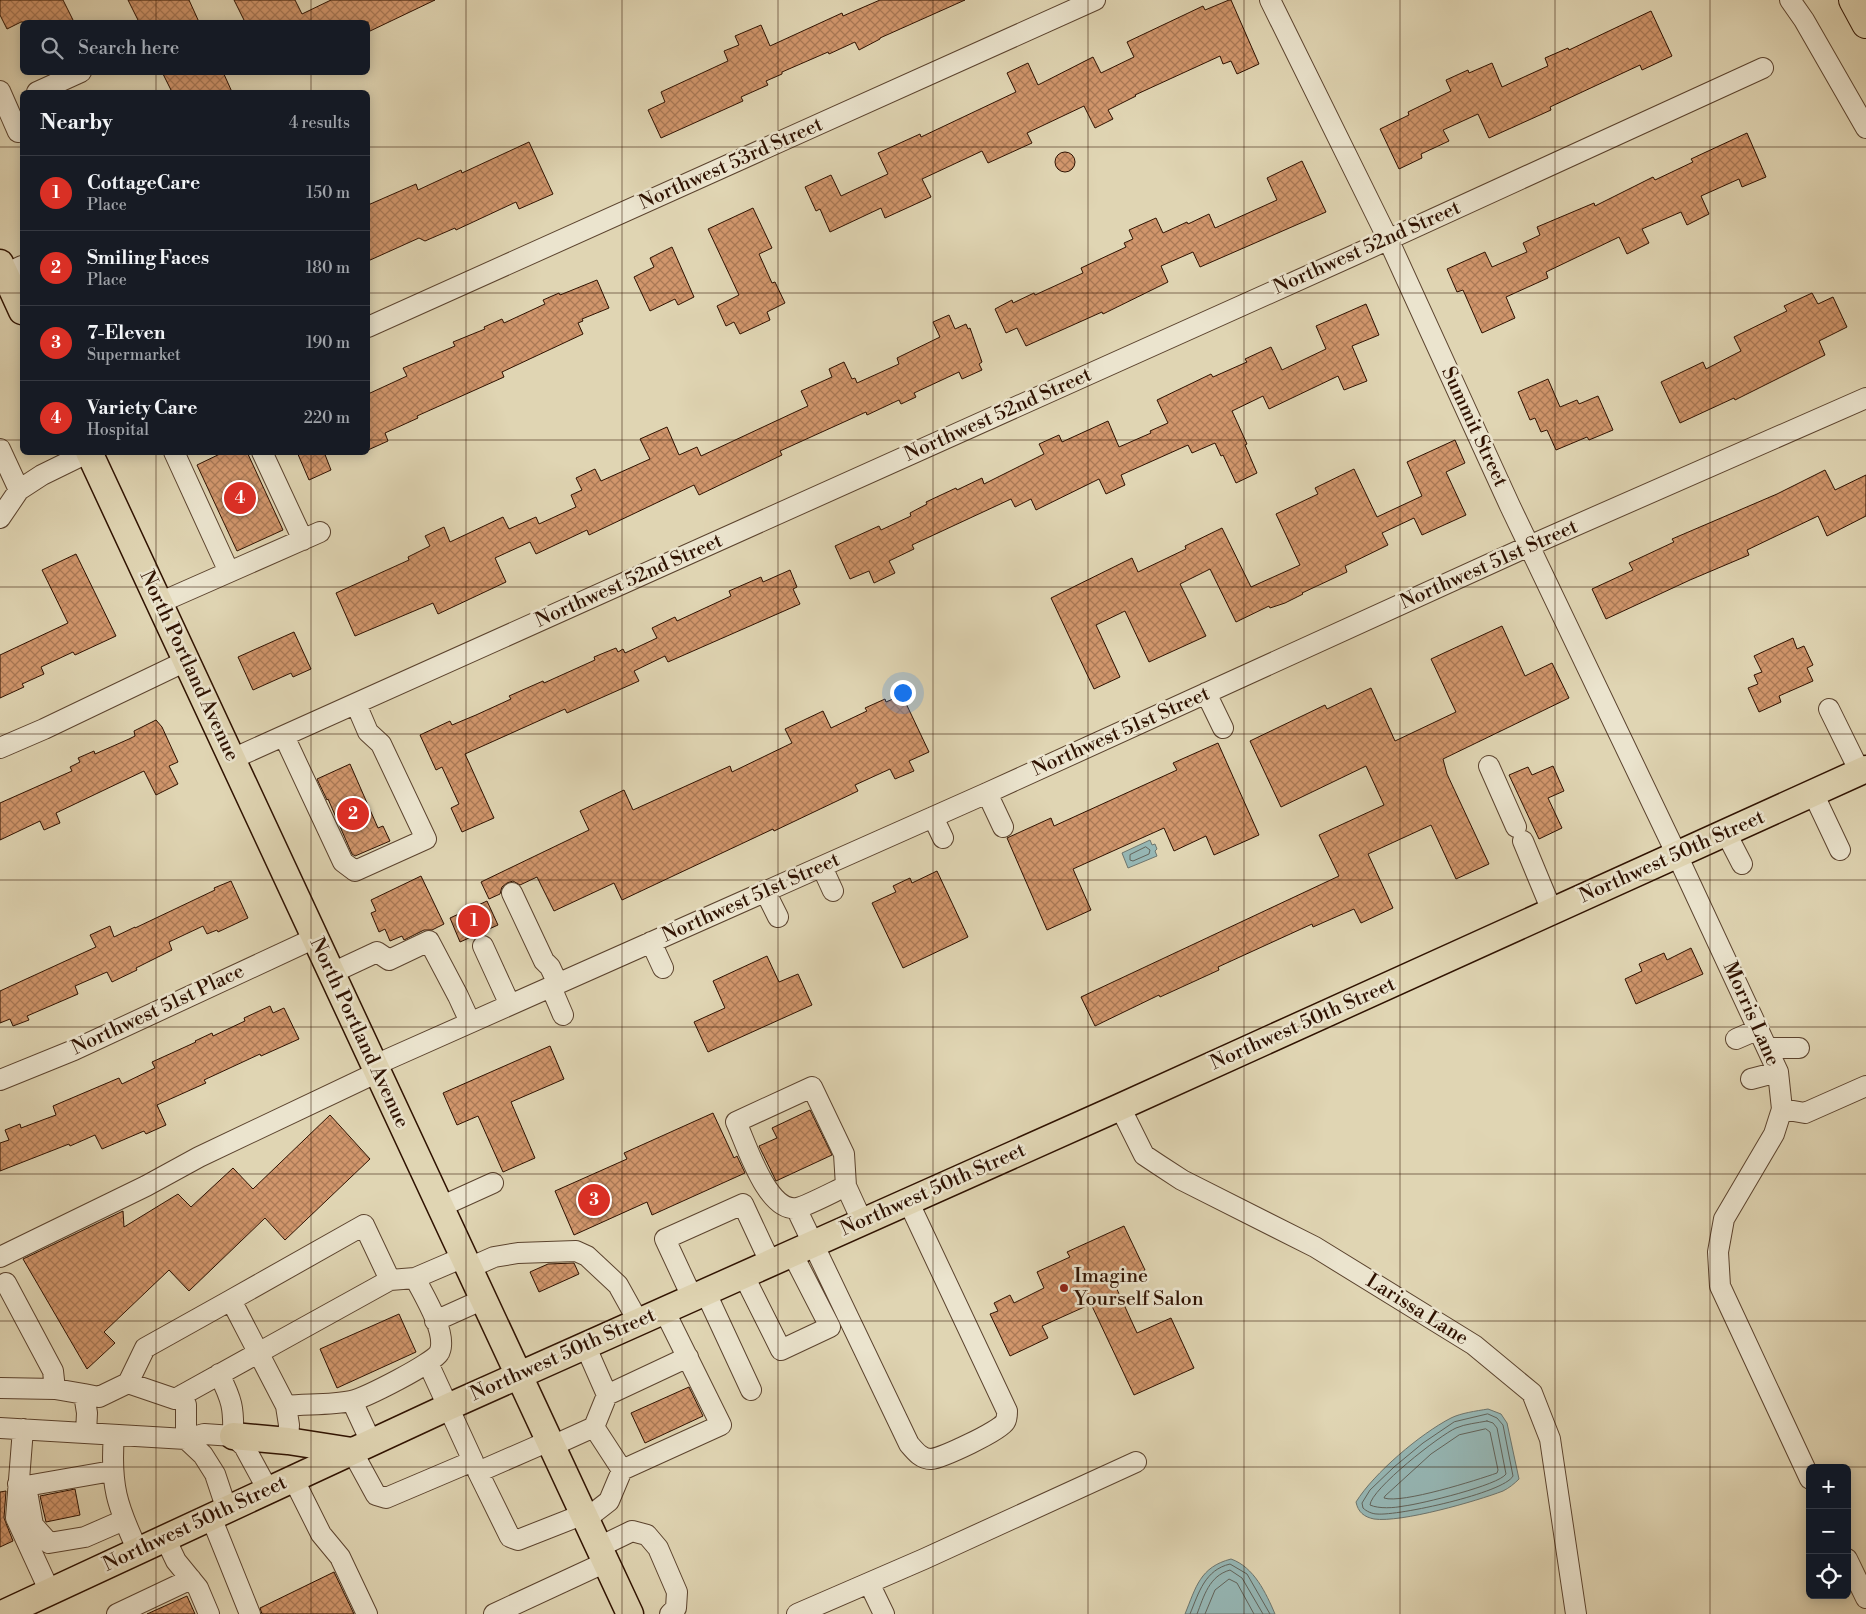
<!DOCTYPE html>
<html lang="en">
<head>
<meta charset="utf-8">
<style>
	body { margin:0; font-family:"Libre Bodoni",serif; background:#20242c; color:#f1f3f6 }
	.controls { position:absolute; right:15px; bottom:15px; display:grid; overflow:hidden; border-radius:8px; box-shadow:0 2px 12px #0003 }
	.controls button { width:45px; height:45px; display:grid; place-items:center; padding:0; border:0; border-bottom:1px solid #363941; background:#171b24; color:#f1f3f6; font:25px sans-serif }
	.you { position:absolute; left:902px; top:692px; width:18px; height:18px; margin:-12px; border:4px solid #fff; border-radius:50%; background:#1a73e8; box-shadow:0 0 0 8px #1a73e833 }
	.badge { display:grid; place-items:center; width:32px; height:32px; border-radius:50%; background:#d93025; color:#fff; font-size:16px; font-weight:700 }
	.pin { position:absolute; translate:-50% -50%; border:2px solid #fff; box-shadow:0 1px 5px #0006 }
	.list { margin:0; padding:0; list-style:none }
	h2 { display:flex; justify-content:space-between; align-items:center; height:65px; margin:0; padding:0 20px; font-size:21px }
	h2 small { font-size:16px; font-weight:400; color:#9ea1a6 }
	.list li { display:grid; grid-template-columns:32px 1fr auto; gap:15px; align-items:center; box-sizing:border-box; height:75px; padding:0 20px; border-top:1px solid #363941 }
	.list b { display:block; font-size:19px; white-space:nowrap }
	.list p { margin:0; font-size:16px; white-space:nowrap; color:#9ea1a6 }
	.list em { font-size:16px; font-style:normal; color:#9ea1a6 }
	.icon { flex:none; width:28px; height:28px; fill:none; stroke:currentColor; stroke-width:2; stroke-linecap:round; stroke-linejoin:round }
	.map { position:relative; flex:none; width:1866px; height:1614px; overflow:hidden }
	.search { position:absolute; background:#171b24; box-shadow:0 2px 12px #0003; left:20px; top:20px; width:350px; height:55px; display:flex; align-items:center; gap:12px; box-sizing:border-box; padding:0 18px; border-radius:8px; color:#9ea1a6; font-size:19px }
	.panel { position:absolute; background:#171b24; box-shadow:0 2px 12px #0003; left:20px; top:90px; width:350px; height:365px; border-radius:8px }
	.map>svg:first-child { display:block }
	.water { fill:#96b7b5; stroke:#6d756d }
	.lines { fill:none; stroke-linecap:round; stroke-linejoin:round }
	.shore { stroke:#62645b; stroke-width:1 }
	.building { fill:url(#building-cross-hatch); stroke:#2f1201 }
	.minor-casing { stroke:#5b432e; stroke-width:22 }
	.major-casing { stroke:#2f1201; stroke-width:29 }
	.highway-casing { stroke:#2f1201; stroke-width:30 }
	.minor { stroke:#ebe4ce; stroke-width:20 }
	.major { stroke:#e0d5b3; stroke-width:26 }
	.highway { stroke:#e0d5b3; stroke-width:28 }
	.grid { fill:none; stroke:#2f1201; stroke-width:1; stroke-opacity:0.55 }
	.poi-dot { fill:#8f2418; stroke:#ebe4ce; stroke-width:2 }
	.labels { text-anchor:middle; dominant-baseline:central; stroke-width:5; stroke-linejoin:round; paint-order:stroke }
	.street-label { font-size:20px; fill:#2f1201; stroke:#ebe4ce }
	.poi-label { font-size:20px; fill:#2f1201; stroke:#ebe4ce; text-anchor:start }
</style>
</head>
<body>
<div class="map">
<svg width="1866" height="1614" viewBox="0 0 1866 1614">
	<defs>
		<pattern id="building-cross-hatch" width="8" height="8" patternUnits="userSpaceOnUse" patternTransform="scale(1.25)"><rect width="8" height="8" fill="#d1966c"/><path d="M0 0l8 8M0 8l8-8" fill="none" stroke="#aa7956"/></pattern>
	</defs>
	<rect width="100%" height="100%" fill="#e0d5b3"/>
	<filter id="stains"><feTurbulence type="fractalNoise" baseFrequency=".004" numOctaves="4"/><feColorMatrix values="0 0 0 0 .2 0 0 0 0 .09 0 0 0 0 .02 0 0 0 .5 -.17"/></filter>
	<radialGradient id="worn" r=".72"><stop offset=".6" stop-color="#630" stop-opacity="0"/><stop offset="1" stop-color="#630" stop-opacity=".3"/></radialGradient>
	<path class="water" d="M1150,840L1152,845L1155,844L1157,849L1155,851L1157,856L1128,868L1122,853Z
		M1488,1409L1501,1414L1507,1423L1519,1479C1514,1484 1509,1488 1503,1491C1477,1501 1401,1523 1374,1519C1364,1517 1358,1512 1356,1502C1374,1473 1420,1434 1451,1418C1461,1413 1476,1411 1488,1409Z
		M1231,1559C1254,1567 1266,1593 1275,1614H1185C1196,1587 1200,1567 1231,1559Z"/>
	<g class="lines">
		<path class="shore" d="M1146,847L1150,850L1149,854L1133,861L1130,860V855Z
			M1488,1414L1497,1418L1503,1425L1513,1476C1504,1493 1398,1516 1377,1514C1372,1514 1366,1511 1363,1508L1362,1503L1370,1490L1394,1467L1423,1443L1454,1422Z
			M1487,1421L1493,1423L1497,1428L1506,1474C1499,1485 1421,1504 1404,1506C1394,1508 1379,1509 1370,1505C1371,1489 1440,1435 1456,1428C1465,1424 1477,1423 1487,1421Z
			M1486,1429L1490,1432L1498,1470L1497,1473C1477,1480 1402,1504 1384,1498L1385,1496L1431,1454L1459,1435Z
			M1190,1614C1199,1592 1205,1570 1230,1564L1247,1574L1270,1614
			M1197,1614C1204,1596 1209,1576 1230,1570L1242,1578L1263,1614
			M1205,1614L1215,1590L1229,1579L1237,1583L1254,1614"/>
	</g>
	<path class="building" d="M0,0H63L74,22H21L7,29L0,15Z
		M128,0H189L199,22H139Z
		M234,0H295L302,14L331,0H435L368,32V22H245Z
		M880,0H965L880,38V39L859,50L855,42L829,54L828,52L782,72V74L766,81L768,85L741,97L743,101L661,138L648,110L665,102L661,92L728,61L724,51L739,45L735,36L761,25L770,46L842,13L843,16Z
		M1229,0H1231L1259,64L1237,74L1231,61L1223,64L1220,56L1135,95L1136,96L1108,110L1113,119L1095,128L1084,106L1027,133L1032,143L988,163L982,151L922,179L931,197L885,218L881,208L830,232L820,209L816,211L805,187L831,175L841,196L888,174L878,153L920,134L921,137L1016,92L1007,73L1028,63L1038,85L1093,57L1101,73L1134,57L1127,42L1203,6L1205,10Z
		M1651,11L1672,56L1642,70L1640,65L1550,107L1551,110L1489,138L1478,114L1443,130L1449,141L1421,154L1422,158L1399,169L1380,129L1409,115L1408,112L1451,91L1446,80L1468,70L1469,73L1492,63L1502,87L1548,66L1545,58L1568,48L1569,50Z
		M162,72H223L232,92H172Z
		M1747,133L1766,177L1742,187L1739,179L1701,196L1709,214L1687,225L1681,212L1642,229L1649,243L1627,254L1619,237L1546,272L1548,278L1506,297L1515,318L1482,333L1463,290L1457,292L1447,269L1485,252L1492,267L1527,252L1523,243L1540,235L1537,227L1594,203L1595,206L1653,177L1655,180L1693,162L1691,159Z
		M529,142L553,194L519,209L516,202L456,230L455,228L425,241L419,238L368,261V205L416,184L418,190L461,170L462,173Z
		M1055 162a10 10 0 1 1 20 0a10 10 0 1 1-20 0Z
		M1302,161L1326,212L1200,267L1193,252L1161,266L1168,282L1103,314L1102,312L1026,346L1017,328L1006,333L995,309L1012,300L1013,303L1034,293L1035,295L1083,273L1081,268L1126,247L1124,243L1133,239L1129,230L1156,218L1163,233L1187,222L1188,224L1209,214L1215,228L1277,200L1267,178Z
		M753,208L772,248L759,254L772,283L775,282L785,303L767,312L770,320L740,334L734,322L726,326L717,306L739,295L708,229Z
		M672,247L694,297L678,305L675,299L650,311L634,277L654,267L650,258Z
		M597,280L609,308L582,319L583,321L578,323L583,334L502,372L504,377L417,416L418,418L385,433L388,441L368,450V394L407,376L403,368L455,346L453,342L485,329L484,327L502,319L504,323L545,304L543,300L559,293L560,295Z
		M1812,293L1818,304L1833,297L1847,327L1819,341L1825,355L1735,400L1734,398L1680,423L1661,382L1703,362L1706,369L1741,351L1734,337L1787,311L1784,306Z
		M1366,304L1379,335L1352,346L1367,381L1344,390L1338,376L1269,409L1263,396L1232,411L1247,444L1245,445L1257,473L1236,483L1223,455L1221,456L1215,443L1192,453L1188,445L1121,475L1125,485L1106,494L1099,479L1036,510L1031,499L1015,507L1011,499L912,545L914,549L889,561L895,573L874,583L869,571L850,579L835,546L879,526L881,530L911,516L910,513L927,504L926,502L956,488L957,490L982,478L984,484L1044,454L1039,444L1059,435L1062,442L1108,421L1119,447L1151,433L1150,431L1168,423L1157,400L1211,374L1213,377L1247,362L1245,359L1271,347L1282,370L1326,349L1316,326Z
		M949,315L955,329L966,324L968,329L970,328L982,362L979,364L982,370L962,379L959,372L914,393L916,397L901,404L899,400L867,415L866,412L780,451L782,455L699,495L694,485L589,535L587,530L536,554L530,542L495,558L506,582L438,614L433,603L355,636L336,593L409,560L408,557L430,546L425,536L444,527L450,542L503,517L509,529L536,517L539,524L576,507L571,495L582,490L576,478L595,469L601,481L650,459L640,439L667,427L679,455L697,447L701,456L808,406L801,391L832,377L829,369L844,362L852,379L855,378L857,383L899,364L897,358L940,337L933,322Z
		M1548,379L1560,407L1577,400L1579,404L1598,396L1613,430L1589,440L1587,437L1556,450L1547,430L1541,432L1535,418L1530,420L1518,392Z
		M1455,440L1465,463L1446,472L1466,515L1422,535L1414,518L1382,533L1388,545L1345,566L1347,572L1302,593L1303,594L1285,603L1270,608L1269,606L1236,622L1210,569L1180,584L1206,636L1149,662L1125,611L1096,625L1120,677L1094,689L1051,598L1132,558L1138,572L1186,549L1185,546L1222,528L1251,587L1300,565L1276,514L1318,494L1315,488L1354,469L1377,517L1422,496L1407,462Z
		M224,452H247L283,530L237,551L197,465Z
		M297,452H324L331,470L309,480Z
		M1825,470L1835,490L1866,475V516L1827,536L1818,516L1747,550L1749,555L1690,580L1606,619L1592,589L1633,570L1629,563L1674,542L1672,539L1777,494Z
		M76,554L116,636L75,655L73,652L41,667L44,674L22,684L24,687L0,698V655L68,623L42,570Z
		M790,570L797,587L793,589L800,604L668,662L665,656L634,671L639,681L567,713L565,709L465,754L494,818L462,832L451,808L459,804L442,767L436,770L420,735L450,721L452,725L476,715L511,699L509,696L543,681L544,683L595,660L594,657L616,648L618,652L623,649L625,653L657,638L652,628L675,617L677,621L731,596L729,591L761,577L763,582Z
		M1502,626L1525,676L1552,663L1569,698L1443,759L1447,774L1489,864L1456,879L1431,825L1368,854L1393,908L1361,923L1354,909L1313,927L1312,924L1218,967L1219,970L1160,997L1159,995L1095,1026L1081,997L1339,876L1319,835L1384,805L1366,766L1281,807L1250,741L1325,705L1327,709L1371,688L1395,741L1456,712L1431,659Z
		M294,632L311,669L293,677L291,673L253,690L238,657Z
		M1793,638L1797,649L1804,646L1813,665L1807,668L1813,681L1779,696L1781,702L1759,712L1748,688L1758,684L1754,675L1762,672L1754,656Z
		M902,695L929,752L909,761L914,771L895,779L890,769L855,785L858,791L774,831L773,829L622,900L614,883L554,911L537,877L520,885L513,881L507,883L502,887L500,894L489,899L481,882L589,830L580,811L624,790L633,810L730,766L732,772L792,743L785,729L823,711L831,728L867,711L865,708L885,699L886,702Z
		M156,720L162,727L178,762L169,766L178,784L156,795L144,771L56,813L60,823L44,830L40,821L0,840V803L72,771L70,767L80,762L78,758L94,751L95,754L129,739L135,736L134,731Z
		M1218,743L1259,835L1214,855L1206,836L1174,851L1164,828L1073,869L1091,910L1047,930L1007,838L1051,818L1054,826L1177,770L1173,763Z
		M350,764L378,828L383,826L390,841L355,856L352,854L328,799L327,800L317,779Z
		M1553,766L1564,791L1548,798L1562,828L1539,839L1509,775L1528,767L1532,775Z
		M937,871L968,937L903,968L872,903L896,892L893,886L910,878L912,883Z
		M421,876L444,924L432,930H424L404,940L402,936L390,941L385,929L379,932L371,913L376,911L371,900Z
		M231,881L248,918L218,932L217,930L207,934L203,926L169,942L172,950L136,968L137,970L112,982L107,972L75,986L78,994L27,1016L29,1020L13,1026L10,1019L0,1023V991L96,947L90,935L110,926L114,937L135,927V928L215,890L214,888Z
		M487,901L498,925L460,942L450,918Z
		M1691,948L1703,974L1636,1004L1625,979L1642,971L1639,964L1664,953L1667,960Z
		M767,956L779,982L798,974L812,1005L708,1052L694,1022L725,1008L713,981Z
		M270,1006L273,1013L284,1008L299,1039L261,1056L260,1054L204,1080L206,1083L157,1105L166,1125L146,1134L144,1131L102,1149L95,1135L70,1146L69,1144L0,1171V1143L9,1140L5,1130L20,1124L21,1128L56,1115L53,1106L119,1078L122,1084L155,1068L152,1062L196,1042L195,1041L212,1033L213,1036L245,1021L244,1018Z
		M550,1046L564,1079L511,1102L535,1158L503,1172L478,1116L457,1125L443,1093Z
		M810,1110L832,1155L776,1181L759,1146L777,1138L772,1128Z
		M713,1113L734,1158L737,1156L745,1173L652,1215L647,1202L574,1235L555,1191L627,1159L624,1153Z
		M330,1115L370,1159L285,1240L265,1218L189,1291L169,1270L104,1332L115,1343L87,1369L23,1259L123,1211L124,1227L178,1194L191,1207L233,1168L253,1189Z
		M1124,1226L1145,1270L1115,1285L1137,1333L1171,1318L1194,1368L1134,1395L1091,1304L1042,1326L1048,1338L1010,1356L990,1314L998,1311L994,1303L1010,1295L1014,1303L1044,1288L1037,1272L1070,1257L1067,1252Z
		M574,1263L579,1274L539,1292L530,1272L548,1264Z
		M399,1314L416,1352L337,1388L320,1349Z
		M689,1387L703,1416L645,1443L631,1413Z
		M75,1489L80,1515L46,1522L40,1496Z
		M6,1491L4,1518L13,1541L0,1547V1492Z
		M334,1572L354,1614H262L260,1608Z
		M187,1596L195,1614H147Z"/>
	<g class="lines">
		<g class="minor-casing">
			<path id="minor" d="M1270,0L1388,239L1510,506L1677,855L1778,1072L1782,1109L1774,1134L1724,1219L1718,1252L1720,1286L1810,1479
				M1790,0L1804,20L1866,128
				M0,91L18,132
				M37,92L81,72
				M5,274L22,266
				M368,327L1095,0
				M0,449L19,490
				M174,452L229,572
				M262,452L303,540
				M0,518L19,490L42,475L89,452
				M159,603L320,532
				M1206,693L1223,728
				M1829,709L1860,772
				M284,736L343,862L355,871L426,839L381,744L368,732L356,704
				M0,748L44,729L186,661
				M232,759L1350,257L1763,68
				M1489,766L1516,827
				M987,793L1003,827
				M1813,793L1840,850
				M933,817L943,838
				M1726,833L1742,864
				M1523,841L1552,911
				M822,867L833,891
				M765,891L778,917
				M512,893L544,961L550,967L558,984
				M651,942L663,968
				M483,946L510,1005
				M332,973L377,952L389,960L429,941L458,996L470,1022
				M551,987L563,1015
				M1736,1039L1759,1029
				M1768,1048H1799
				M375,1065L987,793L1529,546L1866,398
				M1751,1079L1778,1072
				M0,1080L74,1050L315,938
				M1120,1107L1144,1155L1159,1165L1182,1180L1315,1247L1474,1345L1532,1393L1550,1439L1576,1614
				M1782,1109L1805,1113L1866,1086
				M846,1186C835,1191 807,1206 797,1208C767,1213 746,1143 736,1122L812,1087L844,1154L846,1186L862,1221
				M440,1207L493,1183
				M796,1208L909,1444C915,1451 921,1459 931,1459C942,1458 1000,1431 1005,1422C1007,1419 1007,1414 1007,1411L908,1201
				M0,1257L146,1186L199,1157L378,1072
				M469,1268L494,1257L518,1253L576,1251L587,1256L618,1285L638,1321
				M743,1274L781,1350L830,1327L792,1253
				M6,1283L53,1371L55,1389
				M705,1291L751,1390
				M692,1297L665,1239L743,1204L770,1262
				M231,1300L145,1348L128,1383L175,1399L390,1280L415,1278L464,1257
				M435,1321L484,1299
				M219,1374C232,1400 234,1408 233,1436
				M0,1388L55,1389L84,1394
				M182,1395L186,1405V1439
				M607,1395L688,1357
				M352,1401L371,1442
				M286,1406C306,1404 332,1405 351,1401C365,1398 432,1364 439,1353C440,1352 441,1347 441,1346C443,1326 424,1296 415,1278
				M594,1427L622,1470
				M0,1428L186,1439L204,1434L233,1436L244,1446L268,1490
				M23,1429L16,1518L50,1592
				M86,1433L87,1413L84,1394L99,1397L128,1383
				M114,1435C110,1485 117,1506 138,1551
				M186,1439L203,1455L215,1474L227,1510
				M288,1441L289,1425L286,1406L231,1300L364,1225L390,1280
				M549,1441L478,1472L510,1537L518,1540L584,1514
				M552,1446L594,1427L607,1395L585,1345
				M352,1451L376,1495L386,1498L473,1461L428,1363
				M293,1478L321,1534L340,1557L367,1614
				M18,1484L26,1486L112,1471
				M26,1486L33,1525L49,1543L85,1537L124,1520
				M211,1517L250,1614
				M586,1519L609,1501L622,1470L721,1425L664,1310
				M165,1538L176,1561L198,1588L209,1614
				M599,1547L632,1531L647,1535L658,1548L677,1592L676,1608L670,1614
				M1847,1559L1866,1598
				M869,1583L884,1614
				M117,1614L191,1579
				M494,1614L606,1562
				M797,1614L924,1559L1136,1462"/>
		</g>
		<g class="major-casing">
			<path id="major" d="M0,263L22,311
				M89,452L630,1614
				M233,1436L288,1441L352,1451
				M2,1614L448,1407L1120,1107L1866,769"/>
		</g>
		<g class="highway-casing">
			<path id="highway" d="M1853,0L1866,24"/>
		</g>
		<use href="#minor" class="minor"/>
		<use href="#major" class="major"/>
		<use href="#highway" class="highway"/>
	</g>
	<path class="grid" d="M156,0V22M311,0V22M466,0V1614M622,0V1614M778,0V1614M933,0V1614M1088,0V1614M1244,0V1614M1400,0V1614M1555,0V1614M1710,0V1614M156,72V92M311,72V92M0,147H22M368,147H1866M0,293H22M368,293H1866M0,440H22M368,440H1866M156,452V1614M311,452V1614M0,587H1866M0,734H1866M0,880H1866M0,1027H1866M0,1174H1866M0,1321H1866M0,1467H1866"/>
	<circle class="poi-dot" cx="1064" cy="1288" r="5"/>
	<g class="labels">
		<g class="street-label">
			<text transform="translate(731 164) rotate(-24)">Northwest 53rd Street</text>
			<text transform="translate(1367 248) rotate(-24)">Northwest 52nd Street</text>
			<text transform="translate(998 415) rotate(-24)">Northwest 52nd Street</text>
			<text transform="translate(1474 427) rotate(65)">Summit Street</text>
			<text transform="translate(1489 565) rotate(-24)">Northwest 51st Street</text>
			<text transform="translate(629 581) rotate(-24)">Northwest 52nd Street</text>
			<text transform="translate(189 666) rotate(65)">North Portland Avenue</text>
			<text transform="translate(1121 732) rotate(-24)">Northwest 51st Street</text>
			<text transform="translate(1672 857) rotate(-24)">Northwest 50th Street</text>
			<text transform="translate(751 898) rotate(-24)">Northwest 51st Street</text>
			<text transform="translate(158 1010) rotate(-25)">Northwest 51st Place</text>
			<text transform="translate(1751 1014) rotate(66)">Morris Lane</text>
			<text transform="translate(1303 1024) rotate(-24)">Northwest 50th Street</text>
			<text transform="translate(359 1033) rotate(65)">North Portland Avenue</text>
			<text transform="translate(933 1190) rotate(-24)">Northwest 50th Street</text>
			<text transform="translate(1417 1310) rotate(32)">Larissa Lane</text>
			<text transform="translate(563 1355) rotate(-24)">Northwest 50th Street</text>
			<text transform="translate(195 1524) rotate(-25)">Northwest 50th Street</text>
		</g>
		<g class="poi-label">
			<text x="1074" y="1276">Imagine<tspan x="1074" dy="23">Yourself Salon</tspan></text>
		</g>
	</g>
	<rect width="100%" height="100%" filter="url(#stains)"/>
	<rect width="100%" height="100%" fill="url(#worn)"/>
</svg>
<div class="controls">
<button>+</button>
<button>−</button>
<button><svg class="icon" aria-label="locate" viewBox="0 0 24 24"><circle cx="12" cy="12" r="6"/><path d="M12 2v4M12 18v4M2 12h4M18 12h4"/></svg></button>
</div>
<div class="you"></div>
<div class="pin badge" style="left:474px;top:921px">1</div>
<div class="pin badge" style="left:353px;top:814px">2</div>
<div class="pin badge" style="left:594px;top:1200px">3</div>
<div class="pin badge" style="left:240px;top:498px">4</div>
<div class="search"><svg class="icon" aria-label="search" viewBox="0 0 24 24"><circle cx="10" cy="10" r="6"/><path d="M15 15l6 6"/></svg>Search here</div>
<section class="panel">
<h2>Nearby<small>4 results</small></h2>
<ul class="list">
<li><span class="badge">1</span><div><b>CottageCare</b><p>Place</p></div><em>150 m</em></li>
<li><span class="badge">2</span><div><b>Smiling Faces</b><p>Place</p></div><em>180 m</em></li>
<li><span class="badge">3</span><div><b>7-Eleven</b><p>Supermarket</p></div><em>190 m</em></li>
<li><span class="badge">4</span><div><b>Variety Care</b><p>Hospital</p></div><em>220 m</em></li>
</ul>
</section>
</div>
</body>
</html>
